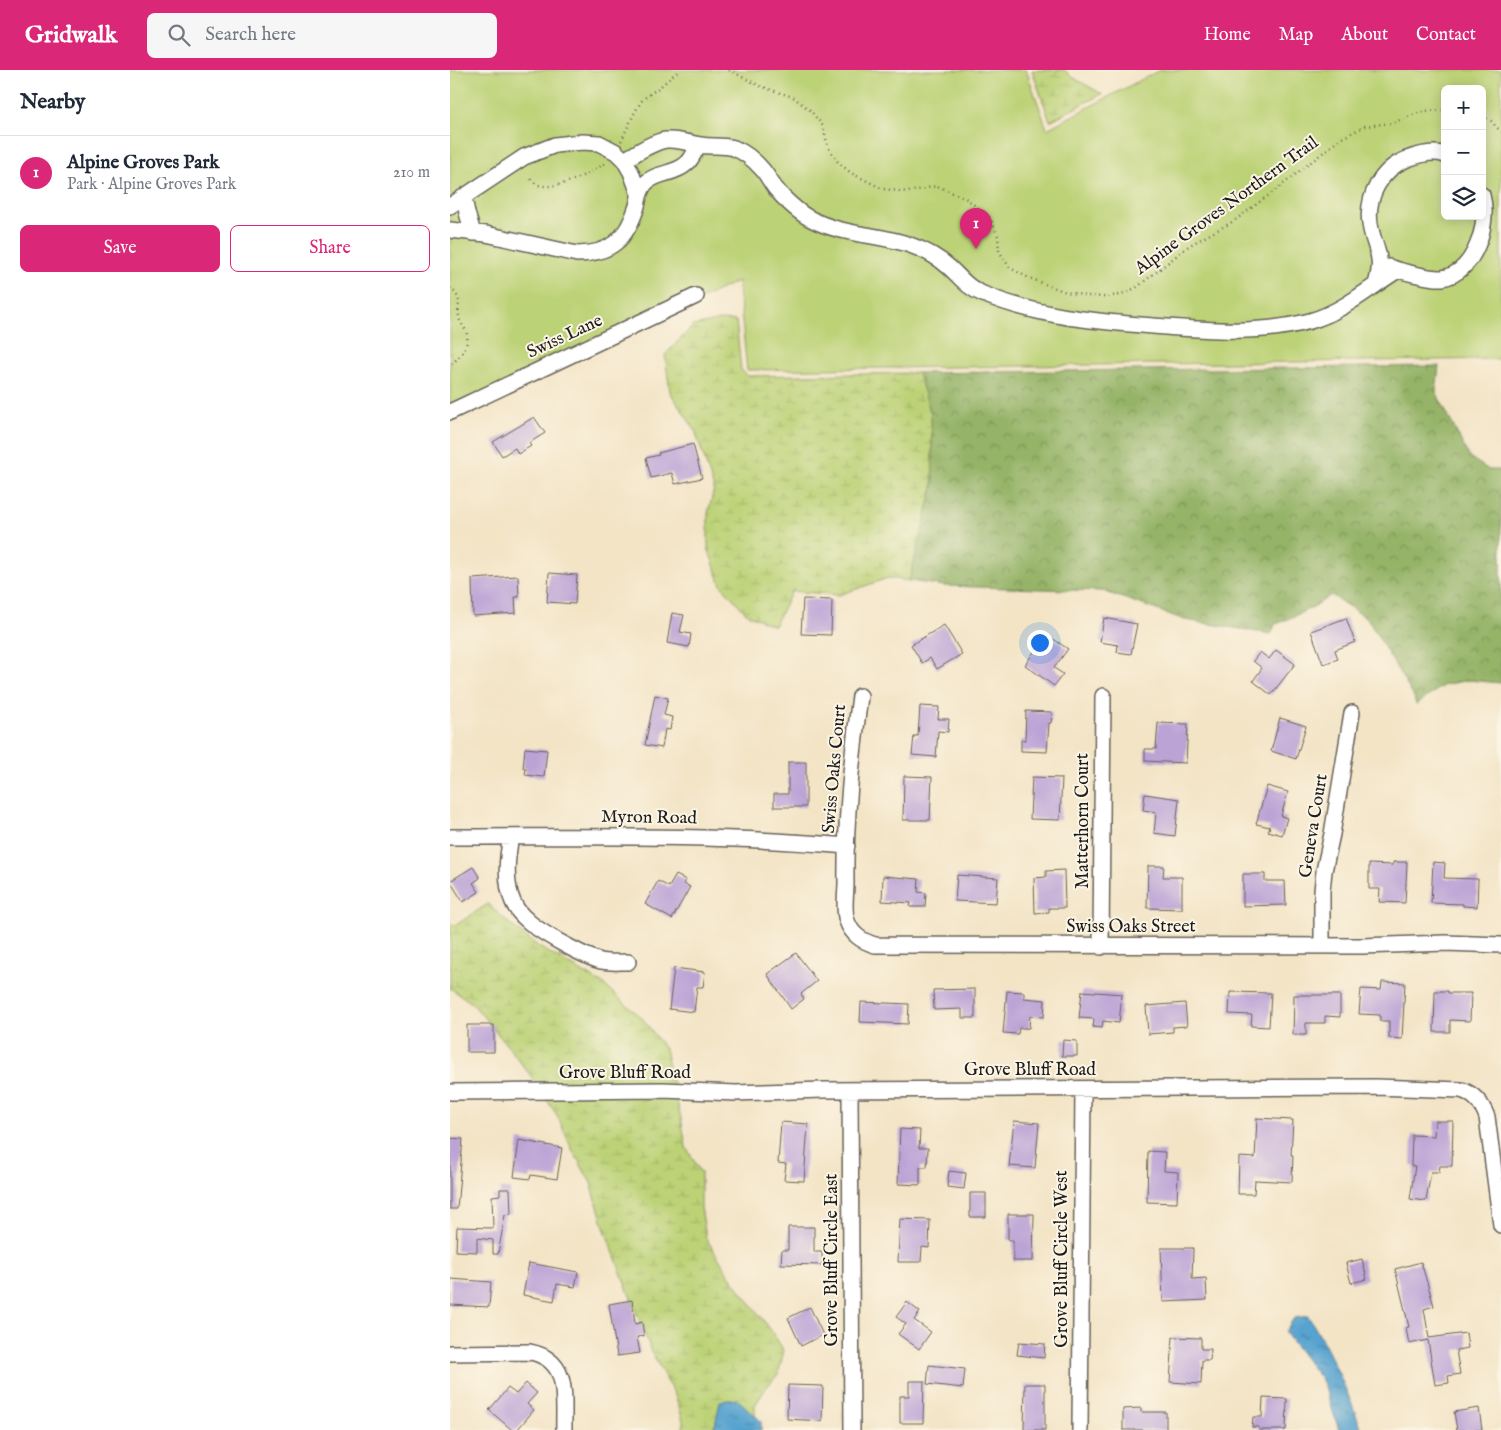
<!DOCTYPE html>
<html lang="en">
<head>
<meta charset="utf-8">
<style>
	body { margin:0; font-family:"IM FELL English",serif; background:#f6f6f7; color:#1f2937 }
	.controls { position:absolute; right:15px; top:15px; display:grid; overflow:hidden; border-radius:8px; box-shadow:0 2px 12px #0003 }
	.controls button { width:45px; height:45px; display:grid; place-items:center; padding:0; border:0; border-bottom:1px solid #e0e1e3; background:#fff; color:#1f2937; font:25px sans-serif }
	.you { position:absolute; left:589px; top:572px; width:18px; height:18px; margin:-12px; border:4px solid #fff; border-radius:50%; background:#1a73e8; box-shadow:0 0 0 8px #1a73e833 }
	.badge { display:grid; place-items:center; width:32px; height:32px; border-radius:50%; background:#db2777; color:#fff; font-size:16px; font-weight:700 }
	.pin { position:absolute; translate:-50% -41px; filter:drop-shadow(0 1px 2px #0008) }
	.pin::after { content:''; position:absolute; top:26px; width:18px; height:15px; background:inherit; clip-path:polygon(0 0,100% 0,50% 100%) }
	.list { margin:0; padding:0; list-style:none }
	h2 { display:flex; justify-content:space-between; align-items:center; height:65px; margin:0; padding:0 20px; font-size:21px }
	h2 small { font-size:16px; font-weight:400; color:#747a83 }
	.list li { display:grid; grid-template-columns:32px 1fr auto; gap:15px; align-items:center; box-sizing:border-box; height:75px; padding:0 20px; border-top:1px solid #e0e1e3 }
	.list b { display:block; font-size:19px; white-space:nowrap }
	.list p { margin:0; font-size:16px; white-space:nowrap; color:#747a83 }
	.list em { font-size:16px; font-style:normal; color:#747a83 }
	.actions { display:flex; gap:10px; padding:15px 20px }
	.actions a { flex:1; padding:11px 0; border:1px solid #db2777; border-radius:8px; text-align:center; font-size:18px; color:#db2777 }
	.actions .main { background:#db2777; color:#fff }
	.icon { flex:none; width:28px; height:28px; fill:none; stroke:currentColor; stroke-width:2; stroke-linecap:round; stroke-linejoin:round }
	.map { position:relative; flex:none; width:1051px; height:1360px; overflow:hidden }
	header { display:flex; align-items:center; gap:30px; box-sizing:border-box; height:70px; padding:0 25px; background:#db2777; color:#fff }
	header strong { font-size:24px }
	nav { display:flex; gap:28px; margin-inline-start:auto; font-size:18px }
	.search { width:350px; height:45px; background:#f6f6f7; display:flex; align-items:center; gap:12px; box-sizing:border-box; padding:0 18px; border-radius:8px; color:#747a83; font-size:19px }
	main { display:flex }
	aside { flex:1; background:#fff }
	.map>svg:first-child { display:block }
	.green { fill:#bcd276; stroke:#6c7749; fill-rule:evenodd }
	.forest { fill:url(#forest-crowns); stroke:#586842 }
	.wetland { fill:url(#wetland-marsh); stroke:#6c7749 }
	.water { fill:url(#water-ripples); stroke:#396076 }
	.building { fill:#bba3d6 }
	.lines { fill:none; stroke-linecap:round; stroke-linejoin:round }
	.minor-casing { stroke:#676258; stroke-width:18 }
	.path { stroke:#676258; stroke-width:2.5; stroke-dasharray:1 4; stroke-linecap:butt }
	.minor { stroke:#fff; stroke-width:15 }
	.labels { text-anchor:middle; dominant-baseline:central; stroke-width:4; stroke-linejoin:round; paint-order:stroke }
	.street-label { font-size:18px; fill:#1c1c1c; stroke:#fcf5e5 }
</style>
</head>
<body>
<header>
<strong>Gridwalk</strong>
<div class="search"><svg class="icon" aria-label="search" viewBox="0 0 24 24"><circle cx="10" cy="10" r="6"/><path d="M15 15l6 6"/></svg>Search here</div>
<nav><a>Home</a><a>Map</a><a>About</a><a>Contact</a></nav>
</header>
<main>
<aside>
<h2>Nearby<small></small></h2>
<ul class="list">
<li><span class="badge">1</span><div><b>Alpine Groves Park</b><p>Park · Alpine Groves Park</p></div><em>210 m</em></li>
</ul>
<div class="actions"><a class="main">Save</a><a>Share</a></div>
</aside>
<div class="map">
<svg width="1051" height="1360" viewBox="0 0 1051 1360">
	<defs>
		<pattern id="forest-crowns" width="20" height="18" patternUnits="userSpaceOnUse" patternTransform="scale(1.25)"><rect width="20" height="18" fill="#95b467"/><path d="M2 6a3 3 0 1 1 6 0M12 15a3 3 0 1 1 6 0" fill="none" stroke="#799254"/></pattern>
		<pattern id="wetland-marsh" width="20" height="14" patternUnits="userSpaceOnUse" patternTransform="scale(1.25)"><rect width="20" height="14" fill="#bcd276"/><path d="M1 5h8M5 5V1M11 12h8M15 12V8" fill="none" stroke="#a1b466"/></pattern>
		<pattern id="water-ripples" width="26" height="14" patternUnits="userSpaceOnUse" patternTransform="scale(1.25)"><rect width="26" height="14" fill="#56a3cf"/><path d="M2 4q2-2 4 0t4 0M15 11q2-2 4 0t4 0" fill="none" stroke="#4684a7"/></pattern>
	</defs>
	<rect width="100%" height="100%" fill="#fcf5e5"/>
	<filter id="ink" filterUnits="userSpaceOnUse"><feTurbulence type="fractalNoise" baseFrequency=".02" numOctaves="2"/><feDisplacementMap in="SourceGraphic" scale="10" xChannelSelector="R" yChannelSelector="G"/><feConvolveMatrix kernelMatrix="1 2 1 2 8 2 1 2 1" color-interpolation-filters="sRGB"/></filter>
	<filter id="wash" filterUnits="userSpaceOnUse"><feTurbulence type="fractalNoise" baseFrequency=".0096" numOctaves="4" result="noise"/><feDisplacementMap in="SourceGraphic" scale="20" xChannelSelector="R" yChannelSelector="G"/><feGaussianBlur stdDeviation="1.12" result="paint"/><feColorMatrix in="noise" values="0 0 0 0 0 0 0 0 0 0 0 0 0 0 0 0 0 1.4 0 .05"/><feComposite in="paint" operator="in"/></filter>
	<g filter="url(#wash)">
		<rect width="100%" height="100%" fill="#f3e4c6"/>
		<path class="green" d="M0,0H576L597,59L710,0H1051V289L297,300L288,211L0,348ZM995,19H1032V146H995Z"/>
		<path class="forest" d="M989,296L986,322L1019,387L1039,400H1051V613L1018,610L994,615L966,635L964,627L917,548L881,525L865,536L829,553H826L821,564L735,550L653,521L495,516L459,511L483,417L481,344L468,303Z"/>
		<path class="wetland" d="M582,0H615L622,7L652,24L600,51Z
			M272,250L286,251L291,300L298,306L468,303L481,344L483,417L459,511L438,508L389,525L342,521L324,556L297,544L271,515L258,478V443L264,419L245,360L220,322L215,285L243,256Z
			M38,834L62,856L89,877L153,914L193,949L215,979L232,1053L236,1077L251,1103V1137L256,1168L279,1205L320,1259L334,1281L328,1304L316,1318L305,1335V1346L287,1329L264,1355V1360H233V1351L226,1327L203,1285L186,1242L155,1160L141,1113L122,1079L107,1045L81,1006L52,969L22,933L0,918V854L6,855Z"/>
		<path class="water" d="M858,1246C881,1282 897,1321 912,1360H889L873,1312L835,1262L844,1248Z
			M287,1329L311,1351V1360H264L270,1331Z"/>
		<g id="blocks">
			<path class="building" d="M84,347L95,363L79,373L81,376L68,384L65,378L52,386L43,372Z
				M243,374L252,408L225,414L222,403L201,408L196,388L209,385L208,383Z
				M99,503L127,505L125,534L97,532Z
				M68,506L69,527H65L66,543L23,546L22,509Z
				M353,529L382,530L381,565L351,564Z
				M222,543L234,545L230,562L241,564L239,577L217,573Z
				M654,548L687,554L681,584L667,582L668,575L650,572Z
				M896,548L905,572L885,580L888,589L873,594L861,561Z
				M494,555L512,584L487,599L480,588L472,593L461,575Z
				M596,564L618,579L604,598L613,604L604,616L575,595Z
				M826,580L845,594L821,625L803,611L812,598L803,591L810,582L819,589Z
				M205,625L218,628L214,645L222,647L220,660L215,659L212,678L195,675Z
				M470,636L489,637L488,649H499L498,662L488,661L486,687L462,685L464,666H468Z
				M576,641L602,642L601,653H599L597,682L571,681V670H575Z
				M830,648L856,656L846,689L821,681Z
				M708,653L738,654L736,693L695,691V679H706Z
				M75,678L97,680L94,707L75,705L76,698H73Z
				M338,692H356V737H324V724H338Z
				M454,706L482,707L480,750H453Z
				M582,707L612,708L610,750L580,749Z
				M817,716L838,722L831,746L837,748L832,765L818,761L820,757L806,754Z
				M695,724L729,729L725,766L704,763L706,742L693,740Z
				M943,792H957L955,833L929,832L930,819H919V794L943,795Z
				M983,792L995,793L994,808L1028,809L1027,837L1013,836V834L981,833Z
				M698,796H714L713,807H732V839L697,838Z
				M23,797L30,808L23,813L29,822L13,832L0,811Z
				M614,800L615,838H599V842L585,843L584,808L596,807V801Z
				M793,804H815V811H835L836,835L793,836Z
				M226,805L236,810L234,814L240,817L222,849L195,834L208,811L219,817Z
				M507,805L548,808L546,833L505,831Z
				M433,806L469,809L468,822L476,823L475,837H460L461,833L432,831Z
				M346,883L367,911L351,924L354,929L341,939L317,904Z
				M224,898L255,902L253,917H247L244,942L219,939Z
				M932,912L955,913L952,969L939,968V951H930V945L909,944L911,919L931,920Z
				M525,919V948H512V939L484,940L483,920Z
				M557,921L574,922V928L595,930L594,947L580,946L579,958H569L568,964L553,963Z
				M632,921L672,924L669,953L653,951L652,958L643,957L644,949L629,948Z
				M985,921H998V923H1021L1020,951L1000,950V962H984Z
				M780,922L821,923L819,957L801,956L802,945L779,944Z
				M844,925H890V947L875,946V953H856V965H843Z
				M411,932L459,934L458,954L410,952Z
				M735,933L737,956L723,957V962L698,964L696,936Z
				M17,955H44V982H17Z
				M613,970L627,971V986H612Z
				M807,1048L843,1050L841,1085H843L842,1112L805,1110L804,1124H788L789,1087L805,1088Z
				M564,1051L589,1053L585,1098L559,1096Z
				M985,1051H1003L1002,1096H990L989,1102H981L976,1131L960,1129L965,1096H961L962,1065L984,1066Z
				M331,1052L358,1054L354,1111L334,1110L336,1094L328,1093Z
				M450,1059L470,1060L469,1078H478L477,1097H470V1115L448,1114Z
				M0,1068L13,1069L7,1139H0Z
				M69,1070L112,1078L107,1109L81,1105L80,1109L64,1107Z
				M698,1081L715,1082L714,1101L728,1102L727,1133L697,1132Z
				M499,1101L516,1103L514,1119L497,1117Z
				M50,1119H60L61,1144L55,1145L48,1184H43V1170L27,1168V1182L6,1181L7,1157L43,1158L42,1126L50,1125Z
				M520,1123H536V1147H520Z
				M558,1144H584L583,1191H563V1170H558Z
				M450,1149L480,1150L479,1178L472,1177L471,1192H448Z
				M338,1157H364V1182H372V1195L331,1194L332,1180H338Z
				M711,1178H743L742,1209L756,1208L757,1230L713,1232Z
				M912,1189L917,1209L901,1213L896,1193Z
				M971,1192L984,1236L974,1239L979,1268L1016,1263L1018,1278L1006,1280L1010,1304L998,1306L999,1313L985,1315L978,1270L959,1274L956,1258L959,1257L945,1199Z
				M79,1193L128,1202L125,1217L107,1214L104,1231L73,1225Z
				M1,1209L41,1212L39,1237L0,1235Z
				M182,1230L185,1254L192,1252L194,1266L187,1267L190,1283L167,1286L159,1234Z
				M457,1232L470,1242L464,1250L481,1262L469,1279L448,1264L456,1254L446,1247Z
				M360,1237L373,1265L351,1276L338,1248Z
				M723,1267L751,1268V1279H761L760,1290H752L751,1314L720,1312Z
				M569,1272L595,1274L594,1288L567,1285Z
				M479,1295L515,1299L513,1318L477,1314Z
				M459,1311H474L473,1353H450V1326H459Z
				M76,1313L87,1323L77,1334L84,1340L67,1360H62L39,1340L58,1318L66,1324Z
				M575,1314H595V1360H574Z
				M338,1315L373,1316L372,1351L337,1349Z
				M813,1328L837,1329L836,1360H809V1357H802L803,1347H812Z
				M691,1338V1342H716V1360H673V1339Z
				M1029,1338L1032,1360H1007L1004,1342Z"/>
		</g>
	</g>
	<g filter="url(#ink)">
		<use href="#blocks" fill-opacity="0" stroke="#676258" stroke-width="1"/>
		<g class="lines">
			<g class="minor-casing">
				<path id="minor" d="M174,90L181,102L189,124
					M14,128L17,143L23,163
					M0,136L74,87L105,75L132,72L149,73L166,82L174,90C187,83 202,72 216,70C229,69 238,73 250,75C261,77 273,75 284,78C294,82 304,90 311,98C317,104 320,112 326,119C333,128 350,144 361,149C391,165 428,164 460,175C475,180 488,187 500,198C511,208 518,218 533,224C589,247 644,251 703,256C755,260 809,265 860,251C894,241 919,218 948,200
					M0,160L36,164L127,184C162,184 177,168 187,136C189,128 189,121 195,114C205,102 224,105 236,94C242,90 245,81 248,75
					M939,197C949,201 982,209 992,208C1025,203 1040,153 1032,125
					M926,214C935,185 924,180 920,154C916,127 931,99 957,89C968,85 984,80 995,85
					M0,342L246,226
					M410,626C402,688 395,751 396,813C396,825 393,840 397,851C402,865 412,871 425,875L912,876L995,873L1051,875
					M0,767C132,767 265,764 397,776
					M61,767C57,787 54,812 63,832C66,839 71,845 77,850C89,862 135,887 151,891C160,893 169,892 178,892
					M872,876V821L874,801L882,764L902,643
					M651,877L653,626
					M400,1020L402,1360
					M0,1022L213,1020L286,1023L373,1020L926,1017L1011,1020C1025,1024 1032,1034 1037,1047L1051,1155
					M0,1283L80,1282C121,1290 113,1328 114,1360
					M630,1360L633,1019"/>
			</g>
			<path class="path" d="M279,0L310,16L343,27L360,40L373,56L378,77L388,92L401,103L433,119L458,122L487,116L517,129L540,148L548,166L549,181L560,198L579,208L616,222L638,226L655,227L669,225L686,218L740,175L784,151L827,119L890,69L915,56L942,53L973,41L995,40
				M1032,46L1041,51L1051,62
				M171,71L186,40L193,29L211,16L229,0
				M81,109C94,129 143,102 157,92
				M0,218C13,229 7,232 9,247C10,253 13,255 16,261C21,274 10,288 0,295"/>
			<use href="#minor" class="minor"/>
		</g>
	</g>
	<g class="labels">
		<g class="street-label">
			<text transform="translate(777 136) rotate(-36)">Alpine Groves Northern Trail</text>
			<text transform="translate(115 267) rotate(-25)">Swiss Lane</text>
			<text transform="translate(385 699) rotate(-85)">Swiss Oaks Court</text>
			<text transform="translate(199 748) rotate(1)">Myron Road</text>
			<text transform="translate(633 751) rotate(-90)">Matterhorn Court</text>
			<text transform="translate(864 756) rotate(-81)">Geneva Court</text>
			<text x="681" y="857">Swiss Oaks Street</text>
			<text x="580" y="1000">Grove Bluff Road</text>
			<text x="175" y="1003">Grove Bluff Road</text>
			<text transform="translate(612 1189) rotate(-90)">Grove Bluff Circle West</text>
			<text transform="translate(382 1190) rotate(-90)">Grove Bluff Circle East</text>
		</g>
	</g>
</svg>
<div class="controls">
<button>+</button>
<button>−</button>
<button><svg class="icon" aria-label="layers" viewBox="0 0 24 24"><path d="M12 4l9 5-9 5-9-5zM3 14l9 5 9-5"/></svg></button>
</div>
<div class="you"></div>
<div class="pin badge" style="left:526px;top:179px">1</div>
</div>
</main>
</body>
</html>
